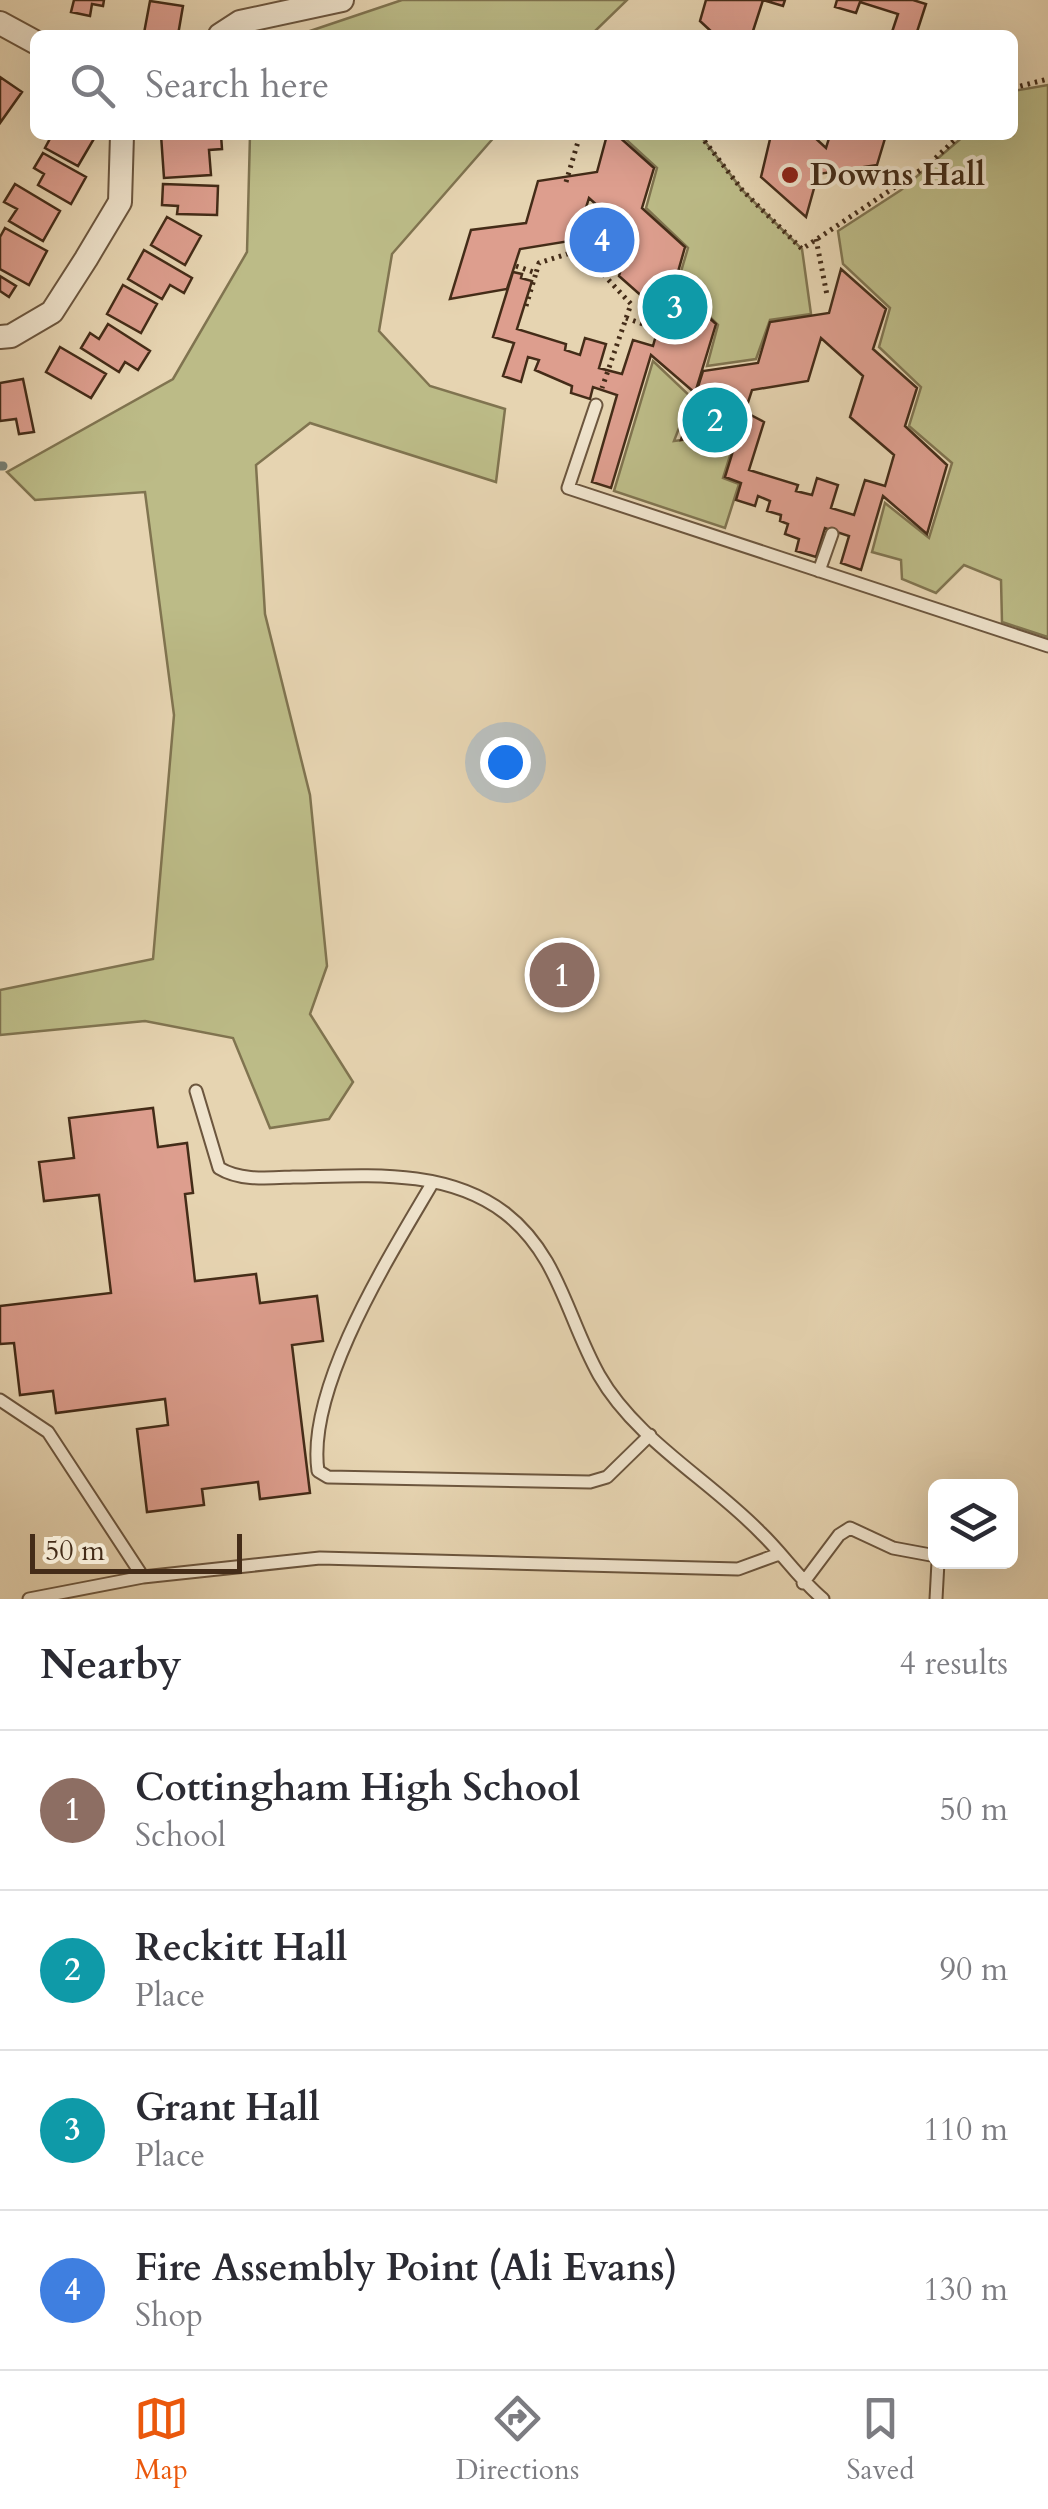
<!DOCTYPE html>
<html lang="en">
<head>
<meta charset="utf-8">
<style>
	body { margin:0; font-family:Cardo,serif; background:#f2f2f3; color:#2b2b33 }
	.controls { position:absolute; right:30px; bottom:30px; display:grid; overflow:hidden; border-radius:15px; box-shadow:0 10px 40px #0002 }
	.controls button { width:90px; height:90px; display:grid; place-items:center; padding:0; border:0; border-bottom:2px solid #e1e1e2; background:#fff; color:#2b2b33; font:50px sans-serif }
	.scale { position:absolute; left:30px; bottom:25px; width:212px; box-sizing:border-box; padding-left:10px; border:5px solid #442c18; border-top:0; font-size:28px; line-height:35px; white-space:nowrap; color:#442c18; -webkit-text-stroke:8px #efe3cc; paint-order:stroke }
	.you { position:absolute; left:505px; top:762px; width:35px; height:35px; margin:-25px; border:8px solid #fff; border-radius:50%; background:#1a73e8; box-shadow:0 0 0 15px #1a73e833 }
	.badge { display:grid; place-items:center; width:65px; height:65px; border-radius:50%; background:#ea580c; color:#fff; font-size:32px; font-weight:700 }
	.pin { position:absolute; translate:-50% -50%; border:5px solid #fff; box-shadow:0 2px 10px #0006 }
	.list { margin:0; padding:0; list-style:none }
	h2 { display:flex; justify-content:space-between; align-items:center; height:130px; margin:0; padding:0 40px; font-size:42px }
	h2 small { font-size:32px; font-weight:400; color:#7c7c81 }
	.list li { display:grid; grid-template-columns:65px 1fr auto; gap:30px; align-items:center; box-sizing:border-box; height:160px; padding:0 40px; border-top:2px solid #e1e1e2 }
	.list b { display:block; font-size:38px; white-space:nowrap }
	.list p { margin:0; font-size:32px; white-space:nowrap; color:#7c7c81 }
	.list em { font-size:32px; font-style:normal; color:#7c7c81 }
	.icon { flex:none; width:55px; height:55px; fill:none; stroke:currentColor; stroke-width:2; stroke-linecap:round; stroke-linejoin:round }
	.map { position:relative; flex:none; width:1048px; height:1599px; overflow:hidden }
	.search { position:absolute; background:#fff; box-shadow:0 10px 40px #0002; left:30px; right:30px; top:30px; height:110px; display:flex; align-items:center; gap:25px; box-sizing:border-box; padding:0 35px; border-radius:15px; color:#7c7c81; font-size:38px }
	.sheet { height:770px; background:#fff }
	nav { display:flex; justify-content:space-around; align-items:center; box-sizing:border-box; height:140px; border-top:2px solid #e1e1e2; background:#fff; font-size:28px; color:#7c7c81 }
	nav a { display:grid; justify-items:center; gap:5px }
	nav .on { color:#ea580c }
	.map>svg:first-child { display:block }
	.green { fill:#bcbb87; stroke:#807450; stroke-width:2.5 }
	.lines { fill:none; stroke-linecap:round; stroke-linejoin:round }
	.stream { stroke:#767f74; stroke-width:9 }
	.building { fill:#dd9e8e; stroke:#442c18; stroke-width:2.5 }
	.service-casing { stroke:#6c563e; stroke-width:15 }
	.minor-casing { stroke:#6c563e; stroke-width:26 }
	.path { stroke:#442c18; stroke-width:5; stroke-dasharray:2.5 5; stroke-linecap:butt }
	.service { stroke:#efe3cc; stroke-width:11 }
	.minor { stroke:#efe3cc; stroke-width:22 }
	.poi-dot { fill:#8f2418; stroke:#efe3cc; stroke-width:4 }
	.labels { text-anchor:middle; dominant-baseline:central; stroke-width:8; stroke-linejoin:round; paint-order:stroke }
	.poi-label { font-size:32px; font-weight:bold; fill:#442c18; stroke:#efe3cc; text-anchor:start }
</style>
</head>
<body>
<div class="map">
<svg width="1048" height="1599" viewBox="0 0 1048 1599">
	<rect width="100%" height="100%" fill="#e6d4b1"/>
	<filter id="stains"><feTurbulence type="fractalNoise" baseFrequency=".002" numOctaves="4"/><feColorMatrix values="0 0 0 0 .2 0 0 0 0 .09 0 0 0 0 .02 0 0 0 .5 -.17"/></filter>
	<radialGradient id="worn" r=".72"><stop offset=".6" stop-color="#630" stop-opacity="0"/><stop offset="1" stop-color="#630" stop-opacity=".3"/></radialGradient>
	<path class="green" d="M402,0H627L591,35H298Z
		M1048,85V637L1002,622L1001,580L964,565L936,593L902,579L901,560L872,552L885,503L929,538L952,463L909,426L921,387L879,347L890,308L843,264L838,231L901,190L965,135H1013V91Z
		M250,135H496L392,254L379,331L430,386L505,409L496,482L310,423L256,465L265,614L310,795L327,966L310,1014L353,1082L329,1119L270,1128L233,1038L145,1021L0,1035V990L153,959L174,715L145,492L35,500L7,472L173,379L247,252Z
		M621,135H700L743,191L802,249L811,314L770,320L756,359L707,366L718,325L677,285L688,248L646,208L657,168Z
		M653,361L691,397L674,441L737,433L723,478L739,484L725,528L614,491Z"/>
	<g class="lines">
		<path class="stream" d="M0,466H3"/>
	</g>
	<path class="building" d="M74,0H104L103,6L92,4L90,16L71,12Z
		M706,0H785L783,6L763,0L753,31L757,35H715L700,21Z
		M837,0H913L926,4L916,35H891L898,14L860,2L856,13L835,7Z
		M150,1L183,6L178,35L144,33Z
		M0,77L22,92L0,123Z
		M52,135H91L95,137L78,166L45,148Z
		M161,135H221L222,149L209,150L211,175L164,178Z
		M607,135H617L654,168L642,208L685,247L674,286L716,324L695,393L651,355L611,488L592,482L617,395L593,387L590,399L571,393L572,386L535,370L539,360L528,357L521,382L503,376L514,343L493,337L513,272L522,274L521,278L532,281L517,329L566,344L565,350L580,355L585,338L606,344L599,368L622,374L633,340L653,346L662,314L619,276L630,235L589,198L576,240L520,249L507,289L450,299L471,230L526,223L538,181L597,172Z
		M771,135H812L826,148L830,135H886L877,165L818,174L806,217L761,177Z
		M43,153L86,177L71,204L38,185L44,174L34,168Z
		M15,184L60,211L43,241L9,221L17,209L4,202Z
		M163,184L218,186L217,215L177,214L178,206L162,205Z
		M167,217L201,236L185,265L151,245Z
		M5,228L47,251L29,285L0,269V237Z
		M144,250L192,278L184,293L170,285L162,299L128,279Z
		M841,269L886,309L873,349L917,388L905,426L947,465L927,534L883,496L861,570L841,563L849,536L825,528L816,557L796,551L799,539L785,534L788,524L780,521L781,515L767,511L770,501L758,496L755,506L736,500L741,483L725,477L745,412L764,422L749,470L798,485L796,491L812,495L817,478L838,485L831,508L854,515L865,480L885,486L894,455L850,417L863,376L821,338L808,381L752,390L739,430L681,440L703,371L758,363L770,322L829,313Z
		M0,276L16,286L9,297L0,291Z
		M123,285L157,304L141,333L107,314Z
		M108,324L150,351L138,370L125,362L119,372L81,348L90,333L99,339Z
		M60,347L106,374L91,398L46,372Z
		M23,379L34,432L19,434L16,419L0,421V383Z
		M153,1108L158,1147L187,1143L193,1193L185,1194L195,1281L256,1274L260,1303L317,1296L323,1341L292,1345L310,1493L260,1499L258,1482L202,1489L204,1505L147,1512L137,1429L168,1425L165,1399L56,1413L53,1391L20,1395L14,1343L0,1344V1306L111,1293L99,1195L44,1201L39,1162L74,1158L69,1118Z"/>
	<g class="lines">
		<g class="service-casing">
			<path id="service" d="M596,405L568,488L1048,646
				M819,571L832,534
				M196,1091L219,1168C240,1181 268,1178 293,1177C363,1176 445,1167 505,1213C559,1255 567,1318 599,1375C636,1440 710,1480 761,1533C783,1554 799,1579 823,1599
				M433,1182C391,1254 306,1387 318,1471L328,1477L590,1482L607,1477L650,1435
				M0,1400L48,1432L143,1577
				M803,1583L839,1535L850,1528L893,1548L936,1556
				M29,1599L143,1577L320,1558L738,1569L779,1554
				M936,1599L938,1562"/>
		</g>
		<g class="minor-casing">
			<path id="minor" d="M0,23L35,42
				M220,35L240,22L342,0
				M0,337L11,336L52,312L86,259L120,202L122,135"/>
		</g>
		<path class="path" d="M1013,88L1048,79
			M700,135L743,191L802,249L928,165L960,135
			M566,182L580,135
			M816,239L827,295
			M588,258L631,304L602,388
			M516,266L536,273L539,263L573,252L588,258L597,230L580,216
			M526,306L536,273
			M626,318L643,324"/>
		<use href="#service" class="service"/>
		<use href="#minor" class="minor"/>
	</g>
	<circle class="poi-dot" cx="790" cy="175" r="10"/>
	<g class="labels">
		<g class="poi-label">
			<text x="810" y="175">Downs Hall</text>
		</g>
	</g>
	<rect width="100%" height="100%" filter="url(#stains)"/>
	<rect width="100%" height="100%" fill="url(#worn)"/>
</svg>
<div class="controls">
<button><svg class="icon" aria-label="layers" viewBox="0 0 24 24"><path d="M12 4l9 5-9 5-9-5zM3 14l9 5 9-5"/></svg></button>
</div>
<div class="scale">50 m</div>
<div class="you"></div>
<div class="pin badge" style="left:562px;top:975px;background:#8d6e63">1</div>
<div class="pin badge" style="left:715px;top:420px;background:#0f9aa8">2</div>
<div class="pin badge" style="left:675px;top:307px;background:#0f9aa8">3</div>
<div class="pin badge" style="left:602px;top:240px;background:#3f7fe0">4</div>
<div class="search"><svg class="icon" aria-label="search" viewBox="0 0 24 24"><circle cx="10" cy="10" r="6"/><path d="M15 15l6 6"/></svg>Search here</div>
</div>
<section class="sheet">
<h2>Nearby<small>4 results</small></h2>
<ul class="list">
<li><span class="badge" style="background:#8d6e63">1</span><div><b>Cottingham High School</b><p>School</p></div><em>50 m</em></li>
<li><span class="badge" style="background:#0f9aa8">2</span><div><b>Reckitt Hall</b><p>Place</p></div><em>90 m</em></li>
<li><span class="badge" style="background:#0f9aa8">3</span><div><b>Grant Hall</b><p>Place</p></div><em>110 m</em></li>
<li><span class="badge" style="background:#3f7fe0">4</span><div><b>Fire Assembly Point (Ali Evans)</b><p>Shop</p></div><em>130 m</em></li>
</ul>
</section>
<nav>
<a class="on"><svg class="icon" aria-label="map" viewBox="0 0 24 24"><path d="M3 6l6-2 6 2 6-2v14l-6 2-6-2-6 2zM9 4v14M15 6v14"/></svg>Map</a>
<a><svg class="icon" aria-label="directions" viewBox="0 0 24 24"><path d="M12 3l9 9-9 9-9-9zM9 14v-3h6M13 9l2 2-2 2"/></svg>Directions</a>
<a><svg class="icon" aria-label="saved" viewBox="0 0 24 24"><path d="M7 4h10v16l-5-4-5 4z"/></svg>Saved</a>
</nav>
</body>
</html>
